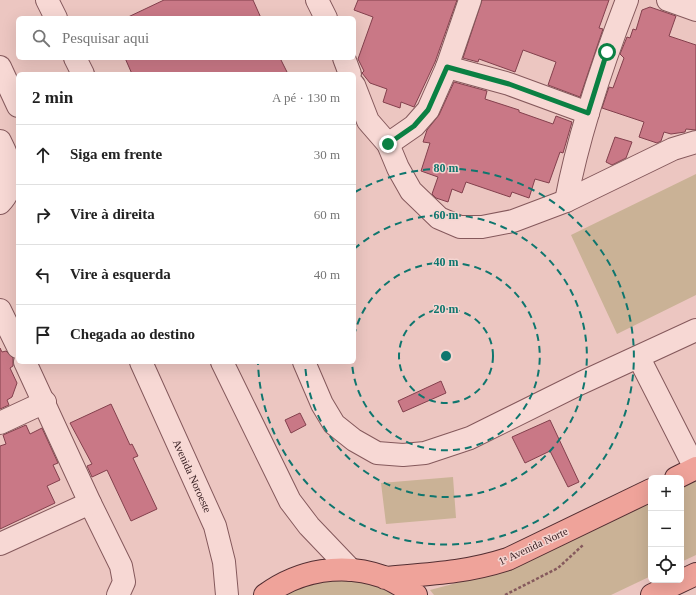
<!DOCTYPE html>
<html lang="pt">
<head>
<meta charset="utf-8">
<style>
	body { margin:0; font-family:"Times New Roman",serif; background:#f2f2f2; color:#222 }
	.controls { position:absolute; right:12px; bottom:12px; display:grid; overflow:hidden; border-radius:6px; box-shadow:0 4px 16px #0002 }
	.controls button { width:36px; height:36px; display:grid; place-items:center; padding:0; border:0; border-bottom:1px solid #e0e0e0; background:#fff; color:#222; font:20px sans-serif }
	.stop { position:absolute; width:12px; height:12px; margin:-9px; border:3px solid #0b8043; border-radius:50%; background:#fff }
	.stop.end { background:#0b8043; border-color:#fff; box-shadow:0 1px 4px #0008 }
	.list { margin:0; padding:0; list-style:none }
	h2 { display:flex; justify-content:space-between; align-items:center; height:52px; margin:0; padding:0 16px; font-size:17px }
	h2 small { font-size:13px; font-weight:400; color:#767676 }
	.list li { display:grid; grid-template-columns:26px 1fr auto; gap:12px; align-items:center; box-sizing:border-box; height:60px; padding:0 16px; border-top:1px solid #e0e0e0 }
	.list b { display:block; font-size:15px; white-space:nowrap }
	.list em { font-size:13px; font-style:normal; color:#767676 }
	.icon { flex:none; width:22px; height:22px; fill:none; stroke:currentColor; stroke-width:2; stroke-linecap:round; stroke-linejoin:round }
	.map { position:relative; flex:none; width:696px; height:595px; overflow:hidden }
	.search { position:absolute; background:#fff; box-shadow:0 4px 16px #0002; left:16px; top:16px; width:340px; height:44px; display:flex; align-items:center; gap:10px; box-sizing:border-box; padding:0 14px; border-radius:6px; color:#767676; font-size:15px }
	.panel { position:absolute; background:#fff; box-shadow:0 4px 16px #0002; left:16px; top:72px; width:340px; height:292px; border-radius:6px }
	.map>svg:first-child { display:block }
	.green { fill:#cab296 }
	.building { fill:#c97886; stroke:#83404d }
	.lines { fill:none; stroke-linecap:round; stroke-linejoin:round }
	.minor-casing { stroke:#85595c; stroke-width:24 }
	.major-casing { stroke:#532e32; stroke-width:24 }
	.path { stroke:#85595c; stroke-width:2.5; stroke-dasharray:3 2; stroke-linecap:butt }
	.minor { stroke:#f7d8d4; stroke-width:22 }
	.major { stroke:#efa39a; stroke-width:22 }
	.route { stroke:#0b8043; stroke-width:5 }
	.ring { fill:none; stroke:#0f766e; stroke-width:2; stroke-dasharray:7 5 }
	.labels { text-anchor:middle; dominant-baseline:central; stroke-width:3; stroke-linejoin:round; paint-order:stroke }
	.street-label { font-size:11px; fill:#351d20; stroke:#f4d5d1 }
	.centre { fill:#0f766e; stroke:#f4d5d1; stroke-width:2 }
	.ring-label { font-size:12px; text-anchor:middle; font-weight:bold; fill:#0f766e; stroke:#f4d5d1; stroke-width:3; stroke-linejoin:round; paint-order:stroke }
</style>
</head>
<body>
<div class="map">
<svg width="696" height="595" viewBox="0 0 696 595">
	<rect width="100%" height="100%" fill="#ecc6c1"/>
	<path class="green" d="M696,174V295L617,334L571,235Z
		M453,477L456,518L386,524L381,483Z
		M696,477V555L681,562V484Z
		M651,498V576L611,595H434L430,590L498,572Z
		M320,578C347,578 370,579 393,595H277Z"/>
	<path class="building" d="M164,0H253L261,18H126Z
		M358,0H457L435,62L414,107L401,102L400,108L383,102L387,89L370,83L362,73L364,71L358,59L373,17L354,10Z
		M482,0H609L599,28L603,29L580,97L548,85L556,62L523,50L515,72L479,59L478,62L463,58Z
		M650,7L676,16L669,36L696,45V130L686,129L685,132L671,134L664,132L661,141L657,143L639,137L644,122L602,108L609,87L613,88L624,58L620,54L627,37L630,38L633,29L636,30L642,10Z
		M125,58H280L288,74H132Z
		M454,82L487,91L485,99L519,110V112L553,124L556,116L572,122L563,153L560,152L549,183L535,179L529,198L512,192L510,197L466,182L462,193L452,189L448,202L436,198L432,194L438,177L421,171L430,143L423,142L427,130L439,115Z
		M615,137L632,142L626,158L612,165L606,162Z
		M0,348L2,352L6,351L13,358V366L10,368L17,383L12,397L7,400L9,405L0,409Z
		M441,381L446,393L403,412L398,401Z
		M111,404L130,445L132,444L138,456L133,458L157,509L131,521L107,470L92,477L87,466L92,464L70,423Z
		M300,413L306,425L291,433L285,420Z
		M550,420L579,482L568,487L550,451L525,463L512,437Z
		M26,425L30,434L42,428L58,463L53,465L60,480L47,486L55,503L0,529V446L6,444L3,435Z"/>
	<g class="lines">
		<g class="minor-casing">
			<g id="minor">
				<path d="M47,0L56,18"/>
				<path d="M317,0L326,18"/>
				<path d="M668,0L696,10"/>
				<path d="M75,58L83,74"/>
				<path d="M344,58L350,74"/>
				<path d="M0,67L18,106"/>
				<path d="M447,67L509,84L588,113"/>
				<path d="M354,85L368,121L388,144L398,168L411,191L439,218L460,227H482L513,221L566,201L673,149L696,142"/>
				<path d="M0,141C11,162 18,184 0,203"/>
				<path d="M388,144L414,126L428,110L447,67L470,0"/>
				<path d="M566,201C579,132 602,65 627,0"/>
				<path d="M0,310L18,347"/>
				<path d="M639,358L695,468"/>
				<path d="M25,362L90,503L121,566L124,582L118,595"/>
				<path id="s1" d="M141,362L215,526L224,562L227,595"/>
				<path d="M222,362L290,501L309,526L351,570"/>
				<path d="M304,362L322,404L334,424L354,440L377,453L403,455L425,453L470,438L581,383L696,330"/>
				<path d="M0,423L45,402"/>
				<path d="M0,544L90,503"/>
			</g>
		</g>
		<g class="major-casing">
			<path id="major" d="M676,478L696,468
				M385,578C429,574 465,573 508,559L651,490
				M265,595C299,570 343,562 384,577C395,581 406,589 416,595
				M652,595L696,574"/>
		</g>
		<path class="path" d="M505,595L558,568L583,545"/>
		<use href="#minor" class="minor"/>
		<use href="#major" class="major"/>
	</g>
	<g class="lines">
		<path class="route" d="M388,144L414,126L428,110L447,67L509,84L588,113L607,52"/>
	</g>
	<g class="ring">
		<circle cx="446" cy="356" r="47"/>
		<path d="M354 336A94 94 0 1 1 352 363"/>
		<path d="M354 249A141 141 0 1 1 305 362"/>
		<path d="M355 192A188 188 0 1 1 258 363"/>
	</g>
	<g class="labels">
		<g class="street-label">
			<text stroke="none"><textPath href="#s1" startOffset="125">Avenida Noroeste</textPath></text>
			<text transform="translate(533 546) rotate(-25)">1ᵃ Avenida Norte</text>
		</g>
	</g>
	<circle cx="446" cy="356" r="6" class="centre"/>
	<g class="ring-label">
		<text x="446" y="172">80 m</text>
		<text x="446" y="219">60 m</text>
		<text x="446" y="266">40 m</text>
		<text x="446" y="313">20 m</text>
	</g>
</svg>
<div class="controls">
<button>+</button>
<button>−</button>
<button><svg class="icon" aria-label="locate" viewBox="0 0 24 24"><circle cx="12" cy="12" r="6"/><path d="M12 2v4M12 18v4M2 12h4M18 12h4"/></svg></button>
</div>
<div class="stop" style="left:607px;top:52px"></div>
<div class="stop end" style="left:388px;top:144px"></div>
<div class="search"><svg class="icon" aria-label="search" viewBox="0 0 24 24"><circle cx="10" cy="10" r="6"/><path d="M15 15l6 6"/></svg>Pesquisar aqui</div>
<section class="panel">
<h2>2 min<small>A pé · 130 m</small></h2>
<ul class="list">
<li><svg class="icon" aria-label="ahead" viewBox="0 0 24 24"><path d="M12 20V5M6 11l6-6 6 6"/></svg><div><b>Siga em frente</b></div><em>30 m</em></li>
<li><svg class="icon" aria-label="right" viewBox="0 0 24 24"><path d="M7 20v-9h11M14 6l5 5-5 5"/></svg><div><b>Vire à direita</b></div><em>60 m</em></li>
<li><svg class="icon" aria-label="left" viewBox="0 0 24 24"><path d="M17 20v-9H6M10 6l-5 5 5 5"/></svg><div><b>Vire à esquerda</b></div><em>40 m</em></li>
<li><svg class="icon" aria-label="arrive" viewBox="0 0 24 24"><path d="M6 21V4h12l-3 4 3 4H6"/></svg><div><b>Chegada ao destino</b></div></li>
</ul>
</section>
</div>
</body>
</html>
